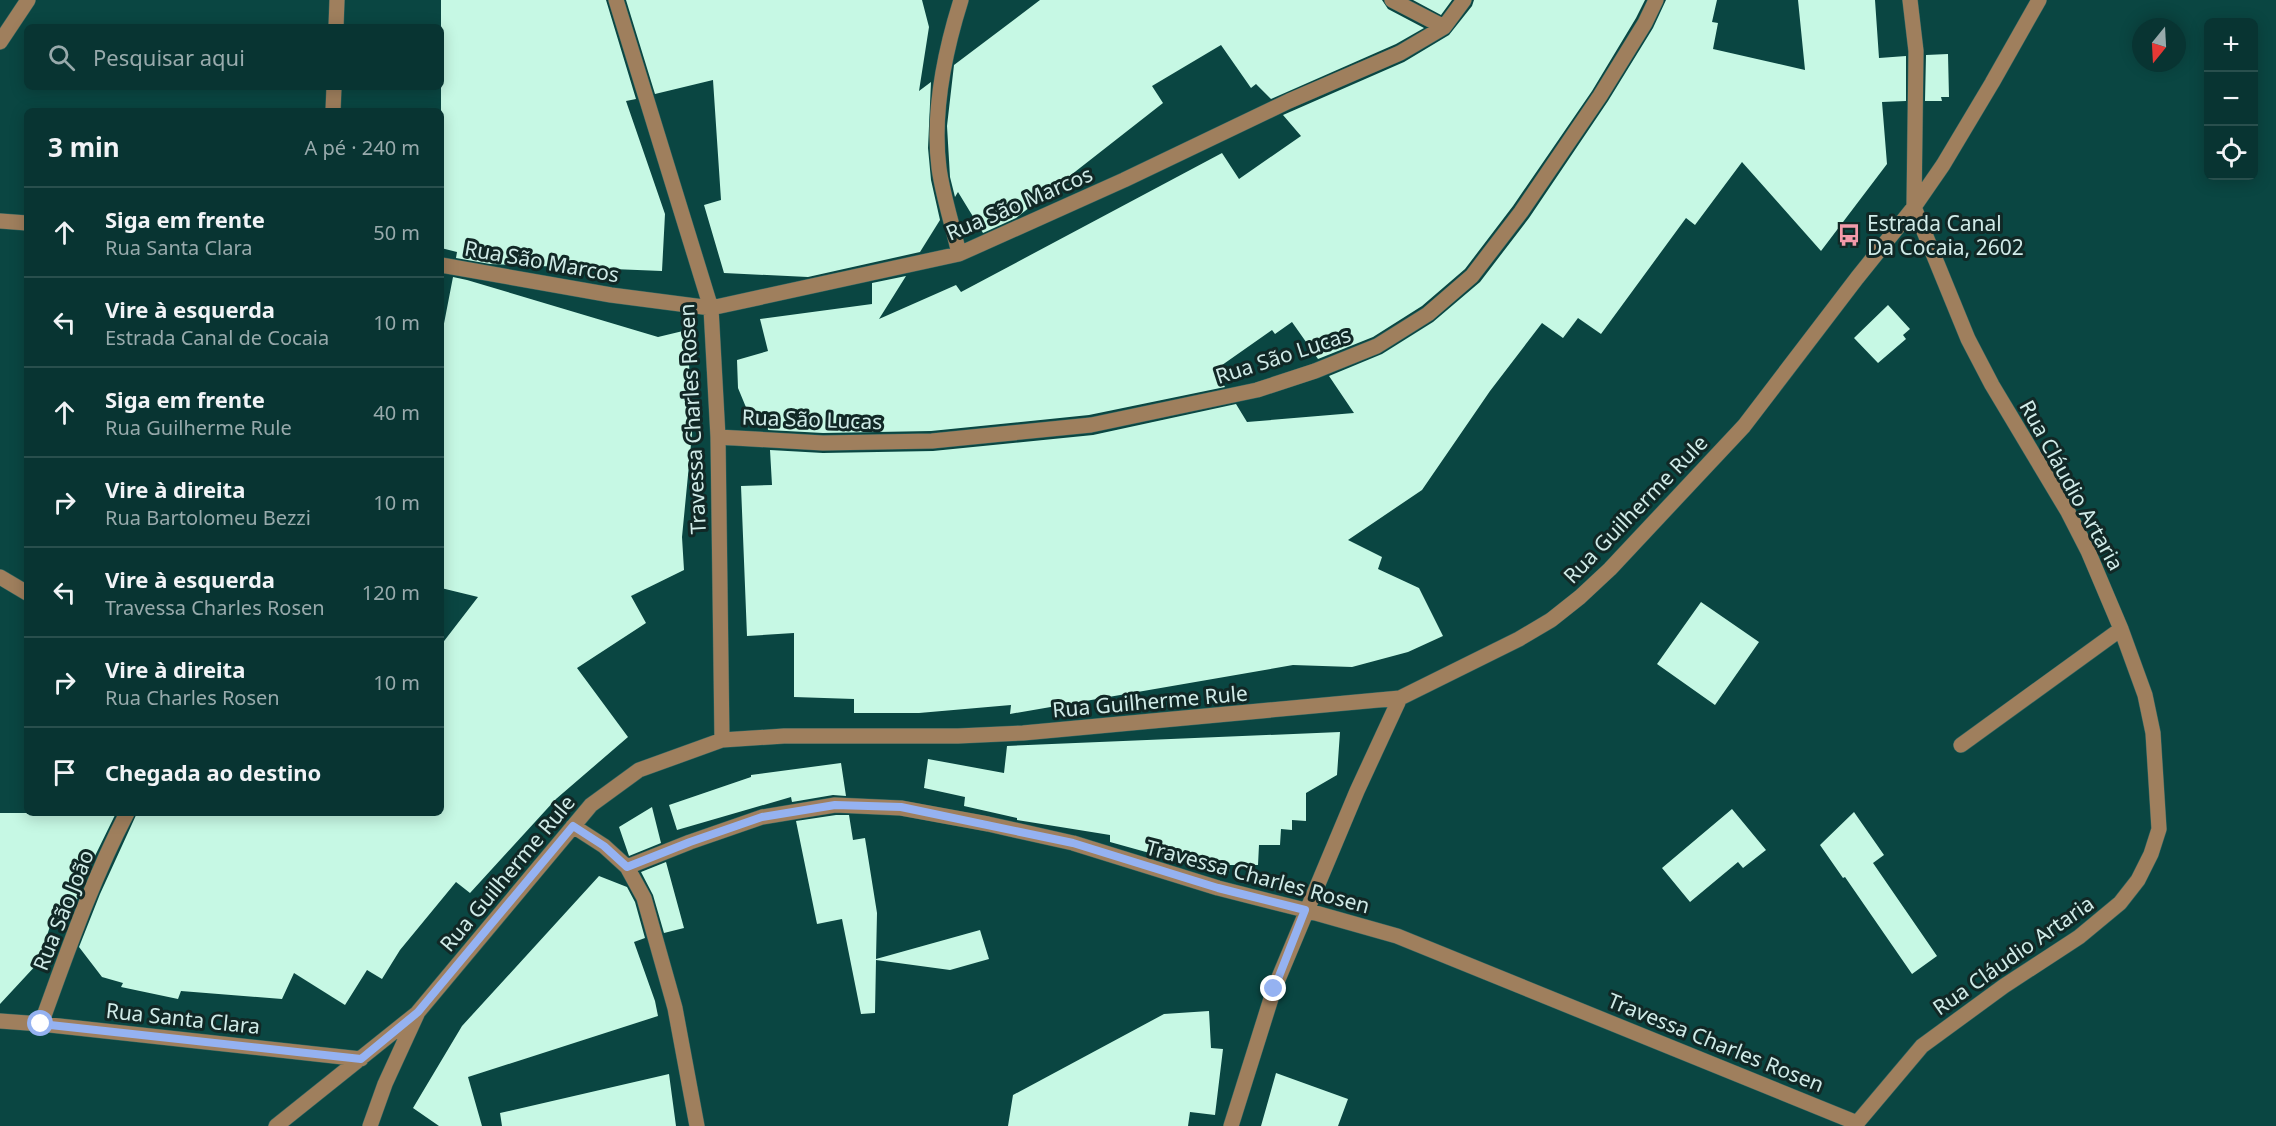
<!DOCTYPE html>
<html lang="pt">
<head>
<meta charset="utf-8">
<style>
	body { margin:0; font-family:"Noto Sans",sans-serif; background:#163f3e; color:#f1f3f6 }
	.controls { position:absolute; right:18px; top:18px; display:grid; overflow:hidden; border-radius:9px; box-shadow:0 3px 15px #0003 }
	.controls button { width:54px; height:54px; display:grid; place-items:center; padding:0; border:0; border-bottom:2px solid #294f4d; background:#083432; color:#f1f3f6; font:30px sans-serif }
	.compass { position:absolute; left:2132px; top:18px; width:54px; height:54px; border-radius:50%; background:#083432; box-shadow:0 3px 15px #0003; rotate:198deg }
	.stop { position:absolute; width:18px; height:18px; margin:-14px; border:4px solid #95b2f1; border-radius:50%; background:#fff }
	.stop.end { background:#95b2f1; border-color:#fff; box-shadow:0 2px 6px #0008 }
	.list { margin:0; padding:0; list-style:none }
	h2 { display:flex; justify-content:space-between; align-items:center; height:78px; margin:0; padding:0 24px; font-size:26px }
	h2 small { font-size:20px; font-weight:400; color:#98aaac }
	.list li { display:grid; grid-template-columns:39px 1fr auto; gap:18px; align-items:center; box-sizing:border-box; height:90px; padding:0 24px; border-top:2px solid #294f4d }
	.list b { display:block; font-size:22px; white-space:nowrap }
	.list p { margin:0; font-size:20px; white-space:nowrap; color:#98aaac }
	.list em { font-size:20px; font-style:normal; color:#98aaac }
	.icon { flex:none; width:33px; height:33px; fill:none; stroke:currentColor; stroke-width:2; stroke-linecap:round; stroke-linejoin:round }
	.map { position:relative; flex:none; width:2276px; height:1126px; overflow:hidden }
	.search { position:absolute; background:#083432; box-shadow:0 3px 15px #0003; left:24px; top:24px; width:420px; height:66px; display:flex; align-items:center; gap:15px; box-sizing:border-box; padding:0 21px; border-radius:9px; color:#98aaac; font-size:22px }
	.panel { position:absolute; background:#083432; box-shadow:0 3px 15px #0003; left:24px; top:108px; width:420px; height:708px; border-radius:9px }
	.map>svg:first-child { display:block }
	.building { fill:#c6f8e4 }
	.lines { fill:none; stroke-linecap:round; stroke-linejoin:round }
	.minor-casing { stroke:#2e6460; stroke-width:16 }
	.minor { stroke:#9f7f5d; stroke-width:15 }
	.route { stroke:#95b2f1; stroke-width:8 }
	.labels { text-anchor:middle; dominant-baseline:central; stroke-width:6; stroke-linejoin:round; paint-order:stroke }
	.street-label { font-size:21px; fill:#d0ebe8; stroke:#112826 }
	.poi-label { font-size:21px; fill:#d0ebe8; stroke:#112826; text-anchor:start }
</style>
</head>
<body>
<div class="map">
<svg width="2276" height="1126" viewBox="0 0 2276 1126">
	<rect width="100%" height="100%" fill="#0a4642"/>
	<path class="building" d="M441,0H606L636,99L626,101L665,214L662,271L490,264L456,258L457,252L441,248Z
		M626,0H922L929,27L919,91L931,82L928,148L931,180L940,220L920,252L808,277L724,273L704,205L721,200L713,80L655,94Z
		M1040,0H1382L1388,9L1424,28L1396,44L1271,99L1256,84L1251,88L1221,45L1152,86L1163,103L1016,218L983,233L958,192L955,197L950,177L947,126L954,65Z
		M1413,0H1452L1441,15Z
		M1474,0H1645L1636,18L1592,91L1513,206L1465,269L1422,306L1373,337L1318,359L1292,322L1275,334L1272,330L1215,370L1225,387L1089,415L931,431L823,433L768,430L767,411L750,417L738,388L737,360L768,351L760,319L872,304V283L906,276L879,319L956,285L961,292L1222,153L1239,179L1301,136L1283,115L1404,62L1449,35L1472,6Z
		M1666,0H1717L1712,22L1718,23L1713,49L1805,70L1798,0H1875L1879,58L1906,56V101L1882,102L1887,164L1821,251L1742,162L1695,225L1686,218L1601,334L1578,318L1563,338L1542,323L1490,391L1422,490L1348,540L1382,557L1378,569L1419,588L1443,636L1408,652L1352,667L1293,665L1010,714L1011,705L919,713H854V699L794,697V633L747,636L741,486L772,485L770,450L823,453L933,451L1093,435L1236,404L1247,422L1354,413L1329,376L1382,354L1433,322L1480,282L1529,218L1608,101L1653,28Z
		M1948,54L1949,97H1941L1942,101H1925L1926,55Z
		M453,277L467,280L658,337L683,331L689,363L692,434L682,537L684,570L631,596L646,623L577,668L628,737L556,799L470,893L456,882L400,950L382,979L367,970L345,1005L294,973L282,999L181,991L178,999L121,987L123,983L102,977L79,947L100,894L137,813H441V645L478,597L441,588V339Z
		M1888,305L1910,329L1903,335L1906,339L1878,363L1854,338Z
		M1701,602L1759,642L1715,705L1657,664Z
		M1340,732L1337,775L1306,793V821L1292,820V830L1281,829L1280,845H1259L1258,865H1230L1229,872L1199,870L1200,867L1110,842V835L1017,820V818L964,806L965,797L924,788L928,759L1004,773L1007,746Z
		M841,763L846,796L833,795L792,802L791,797L677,830L669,805L751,777V775Z
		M652,807L661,843L629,856L619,827Z
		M1732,809L1766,850L1743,868L1738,862L1690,902L1662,868Z
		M1854,812L1884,855L1873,863L1937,956L1912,974L1845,877L1843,878L1820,845Z
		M0,813H116L93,860L65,929L54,914L38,963L0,1004Z
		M836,815H849L853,840L865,838L877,913L876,959L980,930L989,959L950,970L876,960L875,1013L861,1014L842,919L817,924L796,821Z
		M666,862L684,928L664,933L653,895L641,872Z
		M599,876L627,887L635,902L645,938L634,942L655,1001L658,1016L468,1077L482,1126H439L413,1108L462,1026Z
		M1209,1011L1211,1048L1223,1049L1215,1115L1190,1112L1188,1126H1008L1013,1095L1164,1014Z
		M1276,1073L1348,1099L1338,1126H1261Z
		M669,1074L676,1126H502L500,1113Z"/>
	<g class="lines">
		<g class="minor-casing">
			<path id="minor" d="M616,0L711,308L718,437L722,740
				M1392,0L1444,27
				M336,27L337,0
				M0,42L28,0
				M333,111L334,87
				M0,221L27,223
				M959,254C953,226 943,197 939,168C932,112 944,54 961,0
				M441,265L611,295L711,308L959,254L1124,180L1289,101L1400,53L1444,27L1464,0
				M718,437L823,443L932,441L1091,425L1257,390L1315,371L1377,346L1428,314L1472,276L1521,212L1600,96L1645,23L1656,0
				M0,577L27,593
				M1961,745L2121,629
				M573,826L604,846L627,867L644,898L675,1008L697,1126
				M627,867L690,842L762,817L835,805L901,808L988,824L1073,843L1218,888L1305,910L1397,936L1857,1123
				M0,1021L41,1024L361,1059
				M41,1024C67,953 92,880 127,813
				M276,1126L416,1014
				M370,1126L385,1084L418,1012L591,805L639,770L722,740L784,736H958L1023,733L1400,698L1519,639L1551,620L1580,597L1610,569L1744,426L1857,278L1914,207L1943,165L1992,83L2039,0
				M1231,1126L1274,989L1357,791L1400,698
				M1857,1126V1123L1922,1046L2004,986L2079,937L2120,903L2138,880L2151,854L2159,829L2153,733L2145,695L2121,629L2088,551L2068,512L1992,385L1968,339L1914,207L1916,51L1910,0"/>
		</g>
		<use href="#minor" class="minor"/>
	</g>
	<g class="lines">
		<path class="route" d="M41,1024L361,1059L418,1012L573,826L604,846L627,867L690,842L762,817L835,805L901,807L1073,843L1218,888L1305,910L1274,989"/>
	</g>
	<defs>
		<g id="bus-bare" transform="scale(1.8)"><path d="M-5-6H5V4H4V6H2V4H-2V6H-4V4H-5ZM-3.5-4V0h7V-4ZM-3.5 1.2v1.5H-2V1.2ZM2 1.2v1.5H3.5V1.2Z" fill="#f39aaa" stroke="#112826" stroke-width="2.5" paint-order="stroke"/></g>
	</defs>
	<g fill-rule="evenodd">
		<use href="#bus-bare" x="1849" y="235"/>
	</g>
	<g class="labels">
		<g class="street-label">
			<text transform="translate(1019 203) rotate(-23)">Rua São Marcos</text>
			<text transform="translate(542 261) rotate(10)">Rua São Marcos</text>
			<text transform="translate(1283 355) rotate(-18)">Rua São Lucas</text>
			<text transform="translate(692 419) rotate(-93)">Travessa Charles Rosen</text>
			<text transform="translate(812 419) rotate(2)">Rua São Lucas</text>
			<text transform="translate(2072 485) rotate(61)">Rua Cláudio Artaria</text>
			<text transform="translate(1635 509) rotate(-46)">Rua Guilherme Rule</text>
			<text transform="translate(1150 701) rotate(-5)">Rua Guilherme Rule</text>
			<text transform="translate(507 873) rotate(-50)">Rua Guilherme Rule</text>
			<text transform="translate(1258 876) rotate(15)">Travessa Charles Rosen</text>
			<text transform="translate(63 910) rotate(-68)">Rua São João</text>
			<text transform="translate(2013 955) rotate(-35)">Rua Cláudio Artaria</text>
			<text transform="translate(183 1018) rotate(6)">Rua Santa Clara</text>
			<text transform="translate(1716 1042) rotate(22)">Travessa Charles Rosen</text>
		</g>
		<g class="poi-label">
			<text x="1867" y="223">Estrada Canal<tspan x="1867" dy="24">Da Cocaia, 2602</tspan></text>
		</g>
	</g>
</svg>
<div class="controls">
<button>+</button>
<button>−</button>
<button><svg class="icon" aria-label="locate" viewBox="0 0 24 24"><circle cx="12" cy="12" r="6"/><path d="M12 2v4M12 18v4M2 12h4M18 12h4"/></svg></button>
</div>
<svg class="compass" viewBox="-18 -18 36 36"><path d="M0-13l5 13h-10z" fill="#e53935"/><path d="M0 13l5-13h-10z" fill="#98aaac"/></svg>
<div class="stop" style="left:41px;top:1024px"></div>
<div class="stop end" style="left:1274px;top:989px"></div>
<div class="search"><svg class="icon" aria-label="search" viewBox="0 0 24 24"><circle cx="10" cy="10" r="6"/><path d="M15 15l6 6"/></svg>Pesquisar aqui</div>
<section class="panel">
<h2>3 min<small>A pé · 240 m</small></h2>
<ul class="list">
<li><svg class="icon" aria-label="ahead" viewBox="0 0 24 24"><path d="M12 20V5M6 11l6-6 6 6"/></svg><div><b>Siga em frente</b><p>Rua Santa Clara</p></div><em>50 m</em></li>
<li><svg class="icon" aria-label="left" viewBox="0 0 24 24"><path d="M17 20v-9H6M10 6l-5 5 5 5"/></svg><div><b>Vire à esquerda</b><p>Estrada Canal de Cocaia</p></div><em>10 m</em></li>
<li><svg class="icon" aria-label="ahead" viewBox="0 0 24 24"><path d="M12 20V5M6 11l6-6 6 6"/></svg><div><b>Siga em frente</b><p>Rua Guilherme Rule</p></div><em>40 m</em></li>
<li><svg class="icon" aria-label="right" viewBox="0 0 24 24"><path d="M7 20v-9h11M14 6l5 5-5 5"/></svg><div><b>Vire à direita</b><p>Rua Bartolomeu Bezzi</p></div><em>10 m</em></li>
<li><svg class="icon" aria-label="left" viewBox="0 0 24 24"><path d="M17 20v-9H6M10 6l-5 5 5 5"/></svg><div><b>Vire à esquerda</b><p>Travessa Charles Rosen</p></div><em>120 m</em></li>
<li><svg class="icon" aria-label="right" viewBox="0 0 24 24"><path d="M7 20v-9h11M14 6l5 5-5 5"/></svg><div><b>Vire à direita</b><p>Rua Charles Rosen</p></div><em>10 m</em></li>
<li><svg class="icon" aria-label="arrive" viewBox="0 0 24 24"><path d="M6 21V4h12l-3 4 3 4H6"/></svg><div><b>Chegada ao destino</b></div></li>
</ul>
</section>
</div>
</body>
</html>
